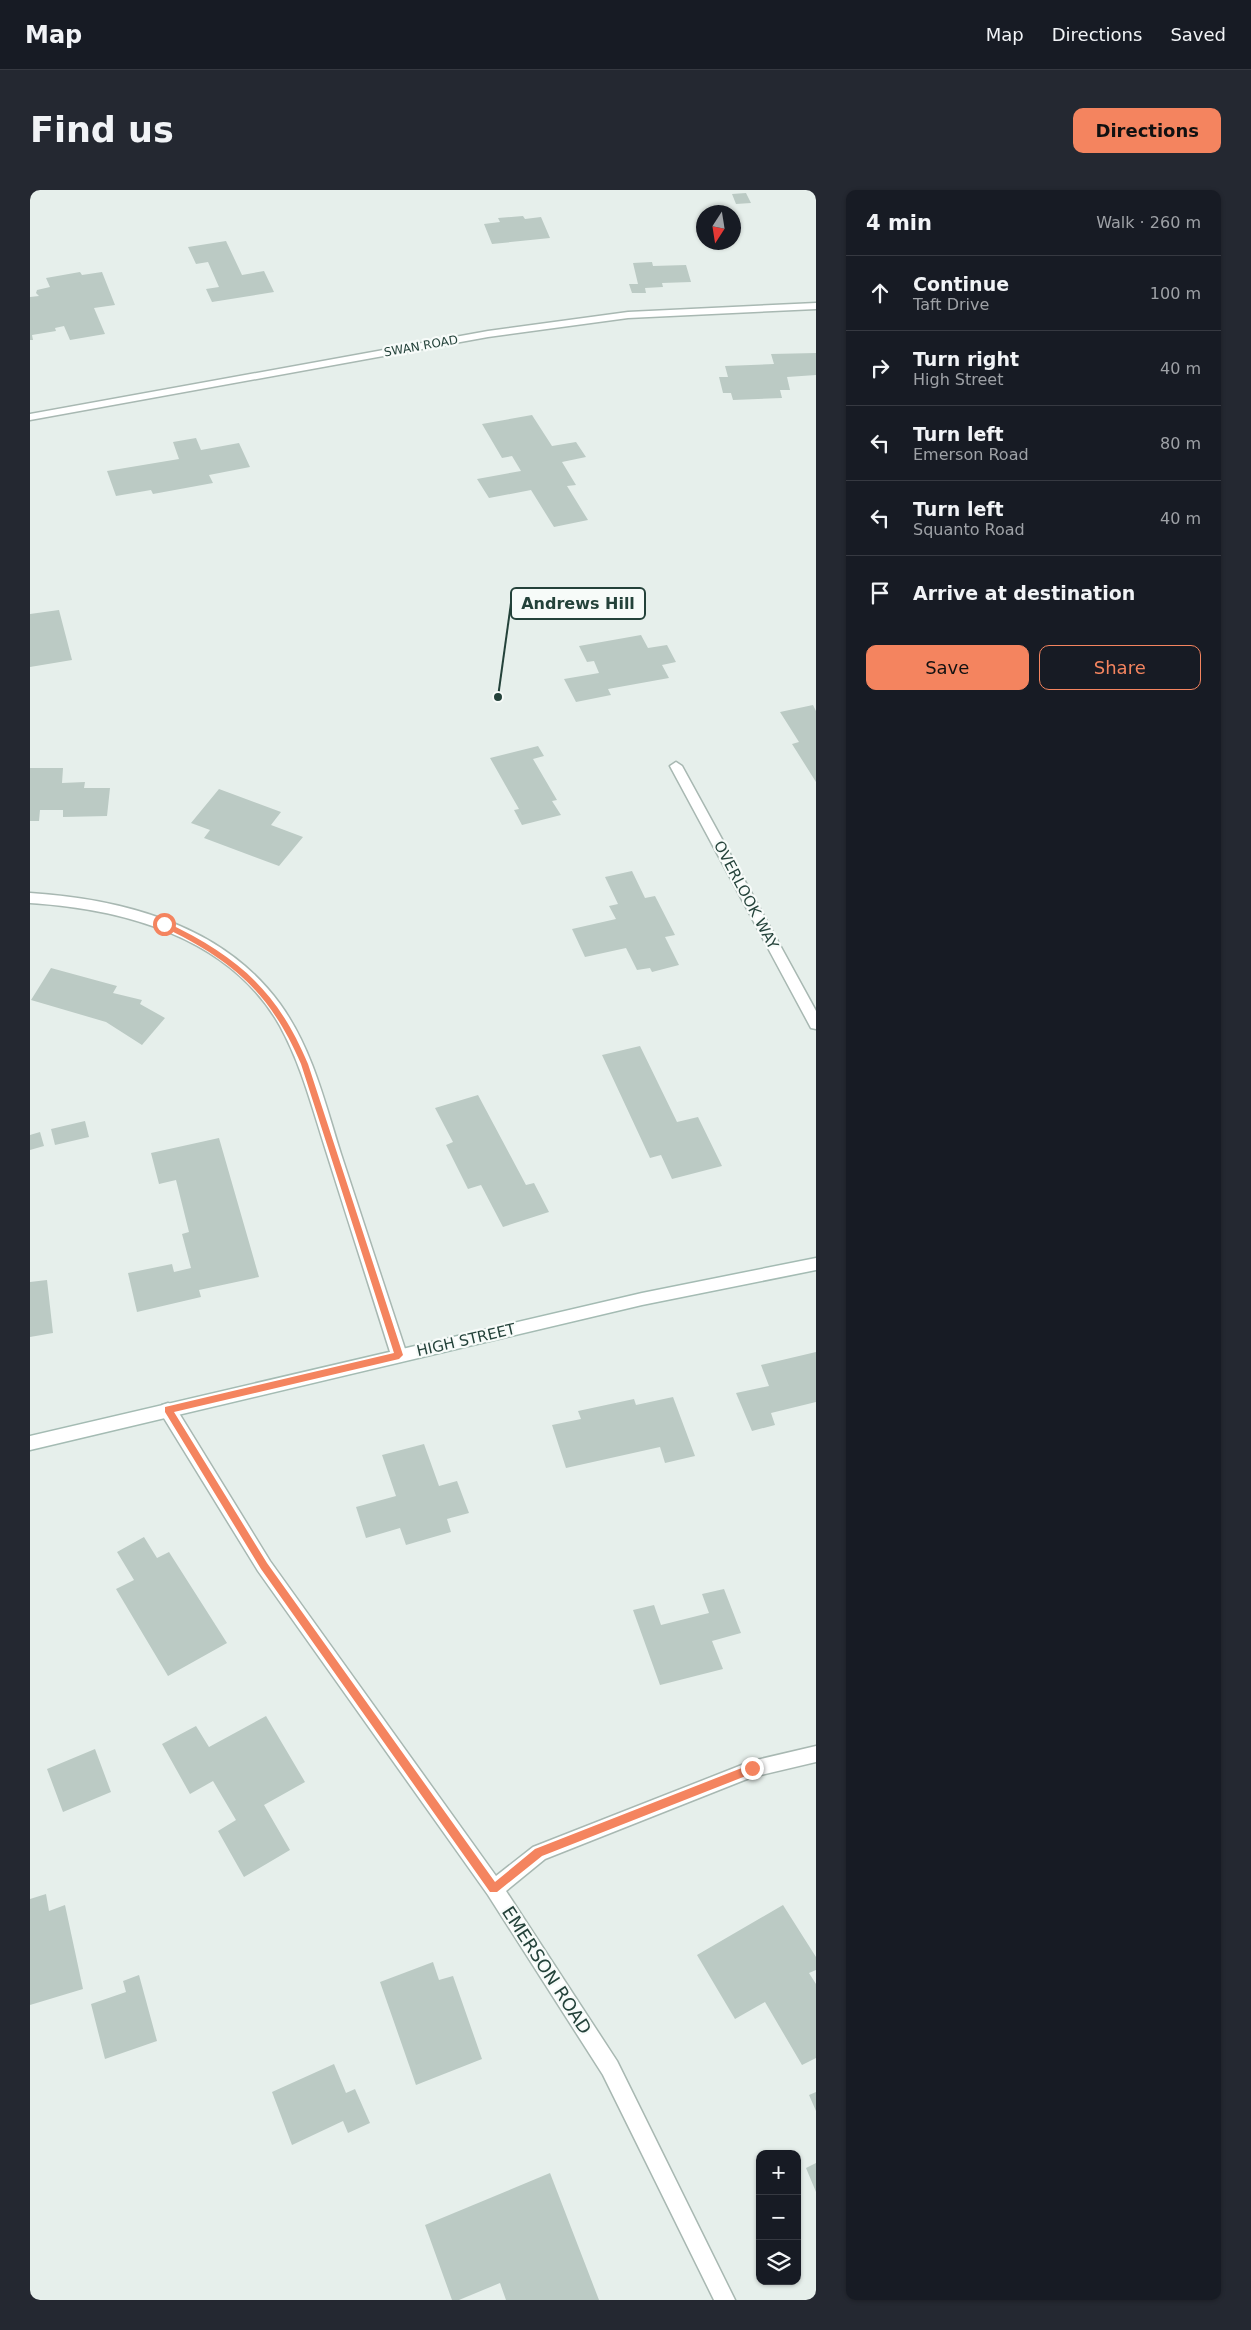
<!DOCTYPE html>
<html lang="en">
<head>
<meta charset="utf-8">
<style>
	body { margin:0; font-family:"DejaVu Sans",sans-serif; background:#242831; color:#f1f3f6 }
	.controls { position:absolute; right:15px; bottom:15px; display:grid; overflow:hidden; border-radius:10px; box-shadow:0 1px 4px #0004 }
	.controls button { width:45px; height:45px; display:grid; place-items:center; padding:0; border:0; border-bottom:1px solid #363941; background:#171b24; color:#f1f3f6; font:25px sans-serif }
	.compass { position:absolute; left:666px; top:15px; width:45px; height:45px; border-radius:50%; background:#171b24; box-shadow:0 1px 4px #0004; rotate:192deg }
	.stop { position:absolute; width:15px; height:15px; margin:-11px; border:4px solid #f4845f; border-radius:50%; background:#fff }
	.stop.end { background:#f4845f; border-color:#fff; box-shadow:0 1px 5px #0008 }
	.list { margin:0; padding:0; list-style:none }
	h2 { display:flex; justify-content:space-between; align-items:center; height:65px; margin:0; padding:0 20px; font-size:21px }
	h2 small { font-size:16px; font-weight:400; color:#9ea1a6 }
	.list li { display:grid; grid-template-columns:32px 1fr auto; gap:15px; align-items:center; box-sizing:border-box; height:75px; padding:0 20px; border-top:1px solid #363941 }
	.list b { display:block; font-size:19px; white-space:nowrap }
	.list p { margin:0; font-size:16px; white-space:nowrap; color:#9ea1a6 }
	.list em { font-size:16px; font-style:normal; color:#9ea1a6 }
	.actions { display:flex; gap:10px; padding:15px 20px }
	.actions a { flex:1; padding:11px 0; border:1px solid #f4845f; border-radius:10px; text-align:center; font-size:18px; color:#f4845f }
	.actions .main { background:#f4845f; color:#111 }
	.icon { flex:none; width:28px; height:28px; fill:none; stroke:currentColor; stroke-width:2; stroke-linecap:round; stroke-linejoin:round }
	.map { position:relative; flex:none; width:786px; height:2110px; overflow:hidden; border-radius:10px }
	header { display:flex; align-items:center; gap:30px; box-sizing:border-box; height:70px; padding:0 25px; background:#171b24; border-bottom:1px solid #363941 }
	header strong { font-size:24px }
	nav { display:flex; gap:28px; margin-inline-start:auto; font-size:18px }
	.intro { display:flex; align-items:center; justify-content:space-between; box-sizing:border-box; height:120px; padding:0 30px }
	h1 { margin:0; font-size:35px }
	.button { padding:12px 22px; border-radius:10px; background:#f4845f; color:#111; font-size:18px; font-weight:700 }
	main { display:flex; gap:30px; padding:0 30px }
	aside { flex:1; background:#171b24; border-radius:10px; box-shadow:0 1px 4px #0004 }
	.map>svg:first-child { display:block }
	.building { fill:#bbcac4 }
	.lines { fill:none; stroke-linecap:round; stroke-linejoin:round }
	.street-casing { stroke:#a8b8b2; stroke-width:3 }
	.secondary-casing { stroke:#a4bbb3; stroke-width:3 }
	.street { fill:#fff; fill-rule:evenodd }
	.secondary { fill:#fff; fill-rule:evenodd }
	.route { fill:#f4845f }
	.labels { text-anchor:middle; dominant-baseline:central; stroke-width:4.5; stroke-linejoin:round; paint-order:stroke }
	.far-street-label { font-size:12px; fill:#24423a; stroke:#f7fbf9 }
	.street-label { font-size:15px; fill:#24423a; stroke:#f7fbf9 }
	.near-street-label { font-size:18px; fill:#24423a; stroke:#f7fbf9 }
	.leader { fill:none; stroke:#24423a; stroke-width:2 }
	.callout-dot { fill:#24423a; stroke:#f7fbf9; stroke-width:2 }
	.callout { fill:#f7fbf9; stroke:#24423a; stroke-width:2 }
	.callout-label { font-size:16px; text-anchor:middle; font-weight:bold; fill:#24423a }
</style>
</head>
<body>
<header>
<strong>Map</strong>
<nav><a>Map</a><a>Directions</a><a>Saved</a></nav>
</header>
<div class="intro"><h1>Find us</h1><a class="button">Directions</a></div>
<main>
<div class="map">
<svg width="786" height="2110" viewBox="0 0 786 2110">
	<rect width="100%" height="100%" fill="#e6efeb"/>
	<path class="building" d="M716,3L721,13L706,14L702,4Z
		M493,26L495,29L511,27L520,48L462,54L454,34L470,32L468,28Z
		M196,51L212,85L234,81L244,102L182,112L176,99L189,97L178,72L166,74L158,57Z
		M622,72L623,76L656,75L661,92L632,93L633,97L615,98L616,103H602L599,94H608L603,73Z
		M50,82L52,85L72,82L85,115L64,118L75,144L40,150L34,136L25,138L26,141L2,145L3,150H0V107L9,106L6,103L7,100L20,97L16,88Z
		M786,163V185L757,187L760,200H750L752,208L703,210L701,203H693L689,187H698L695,176L744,174L741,164Z
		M502,225L522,256L546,252L556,267L532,272L546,295L537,296L558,330L524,337L501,300L459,308L447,289L491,281L482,266L472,268L452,234Z
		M166,248L171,260L209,253L220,277L179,285L183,293L123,304L121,300L86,306L77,281L149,269L143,252Z
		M29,420L42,470L0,477V424Z
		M611,445L618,458L637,455L646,472L632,475L639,488L578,499L581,505L546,512L534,489L569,483L564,471L557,472L549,456Z
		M783,515L786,521V592L762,554L769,552L750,522Z
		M508,556L514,566L503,569L527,610L522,611L531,625L492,635L484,620L489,619L460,568Z
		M0,578H33L32,593L55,592L54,598H80L77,626L33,627V620H10L9,631H0Z
		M189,599L251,622L241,635L273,647L249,676L174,648L180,640L161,633Z
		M602,681L615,708L625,706L645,745L635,747L649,775L622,782L620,778L607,780L596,758L555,767L542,739L586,729L579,716L588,714L575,687Z
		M21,778L87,796L83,803L112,810L110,814L135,828L112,855L76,832L1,810Z
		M610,856L647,932L668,927L692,976L642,989L631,965L620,968L572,865Z
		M448,905L496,995L504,993L519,1022L473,1037L451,995L438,999L416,955L423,952L405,918Z
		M55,931L59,947L25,955L21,939Z
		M10,942L14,956L0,960V945Z
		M189,948L229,1087L169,1100L171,1107L107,1122L98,1083L142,1074L144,1082L161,1078L152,1044L159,1042L146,990L129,994L121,963Z
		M17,1090L23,1143L0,1147V1092Z
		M786,1162V1212L741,1223L745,1235L722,1241L706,1203L739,1196L731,1175Z
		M643,1207L665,1266L635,1273L630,1257L536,1278L522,1235L551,1229L548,1221L604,1209L606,1215Z
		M394,1254L409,1296L427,1291L439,1323L417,1329L421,1342L376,1355L370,1338L336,1348L326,1317L366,1306L352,1265Z
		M114,1347L127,1368L139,1362L197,1453L138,1486L86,1399L104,1390L87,1362Z
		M694,1399L711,1443L682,1451L693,1479L630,1495L603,1420L624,1415L631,1435L679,1423L672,1404Z
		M236,1526L275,1592L234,1615L260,1660L214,1687L188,1641L206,1630L183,1591L160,1604L132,1554L166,1536L179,1557Z
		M65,1559L81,1602L33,1622L17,1579Z
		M16,1704L19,1721L35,1715L53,1799L0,1815V1709Z
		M753,1715L786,1767V1780L779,1783L786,1794V1868L772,1875L735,1812L705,1829L667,1765Z
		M403,1772L409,1790L423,1786L452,1869L386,1895L350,1792Z
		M109,1785L127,1851L75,1869L61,1814L96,1802L93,1791Z
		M304,1874L316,1903L325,1899L340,1933L318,1943L313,1931L262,1955L242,1902Z
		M786,1902V1921L779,1905Z
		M786,1973V2002L776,1978Z
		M520,1983L569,2110H476L470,2093L429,2110H422L395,2035Z"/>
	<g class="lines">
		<g class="street-casing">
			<path id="street" d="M786,113V119L598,128L458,147L0,230V224L458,141L598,122Z
				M646,572L652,576L786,821V839L781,838L640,576Z
				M0,703C93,709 193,735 250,814C282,858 295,913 311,964C333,1031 355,1098 377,1165L375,1170L369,1172L363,1170L361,1165C340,1098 318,1031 297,964C283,921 272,876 250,836C200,747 94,719 0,713Z
				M138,1213L144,1215L240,1371L466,1686L503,1657L722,1571L786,1556V1572L722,1587L515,1669L476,1701L587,1871L705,2110H684L573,1885L458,1705L228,1381L132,1225L130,1220L132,1215Z"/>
		</g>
		<g class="secondary-casing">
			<path id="secondary" d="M786,1068V1080L612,1115L0,1260V1246L612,1103Z"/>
		</g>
		<use href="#street" class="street"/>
		<use href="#secondary" class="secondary"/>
	</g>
	<path class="route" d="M131,732H136C208,767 247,800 278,874L373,1165L369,1169L144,1222L237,1373L465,1692L505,1659L722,1574L726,1575V1582L512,1666L467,1702H460L231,1379L135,1222V1217L364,1163L271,874C240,802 201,769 131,736Z"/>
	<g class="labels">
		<g class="far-street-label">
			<text transform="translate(391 156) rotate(-10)">SWAN ROAD</text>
		</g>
		<g class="street-label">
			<text transform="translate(716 705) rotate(62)">OVERLOOK WAY</text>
			<text transform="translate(436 1150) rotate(-13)">HIGH STREET</text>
		</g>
		<g class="near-street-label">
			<text transform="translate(517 1780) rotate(57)">EMERSON ROAD</text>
		</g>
	</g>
	<path class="leader" d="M468 507L481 413"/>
	<circle class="callout-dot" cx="468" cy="507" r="5"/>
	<rect class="callout" x="481" y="398" width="134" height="31" rx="5"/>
	<g class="callout-label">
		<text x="548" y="419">Andrews Hill</text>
	</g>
</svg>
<div class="controls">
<button>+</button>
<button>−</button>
<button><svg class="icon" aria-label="layers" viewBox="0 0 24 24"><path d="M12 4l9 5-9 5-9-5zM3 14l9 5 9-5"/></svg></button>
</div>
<svg class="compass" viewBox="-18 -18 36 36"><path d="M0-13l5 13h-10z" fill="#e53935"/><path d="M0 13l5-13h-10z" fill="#9ea1a6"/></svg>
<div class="stop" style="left:134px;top:734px"></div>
<div class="stop end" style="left:722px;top:1578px"></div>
</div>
<aside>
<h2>4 min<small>Walk · 260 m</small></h2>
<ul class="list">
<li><svg class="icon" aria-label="ahead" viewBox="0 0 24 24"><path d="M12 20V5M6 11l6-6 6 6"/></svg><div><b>Continue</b><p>Taft Drive</p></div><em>100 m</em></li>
<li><svg class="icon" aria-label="right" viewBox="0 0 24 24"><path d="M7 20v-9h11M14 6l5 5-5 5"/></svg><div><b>Turn right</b><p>High Street</p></div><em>40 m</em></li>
<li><svg class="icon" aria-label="left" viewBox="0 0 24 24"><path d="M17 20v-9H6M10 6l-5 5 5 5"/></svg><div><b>Turn left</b><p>Emerson Road</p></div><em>80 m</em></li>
<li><svg class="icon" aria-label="left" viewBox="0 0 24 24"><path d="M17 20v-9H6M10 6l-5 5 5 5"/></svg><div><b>Turn left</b><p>Squanto Road</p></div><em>40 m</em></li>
<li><svg class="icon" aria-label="arrive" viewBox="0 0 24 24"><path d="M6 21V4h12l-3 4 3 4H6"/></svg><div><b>Arrive at destination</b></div></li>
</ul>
<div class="actions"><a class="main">Save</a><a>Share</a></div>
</aside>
</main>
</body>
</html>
